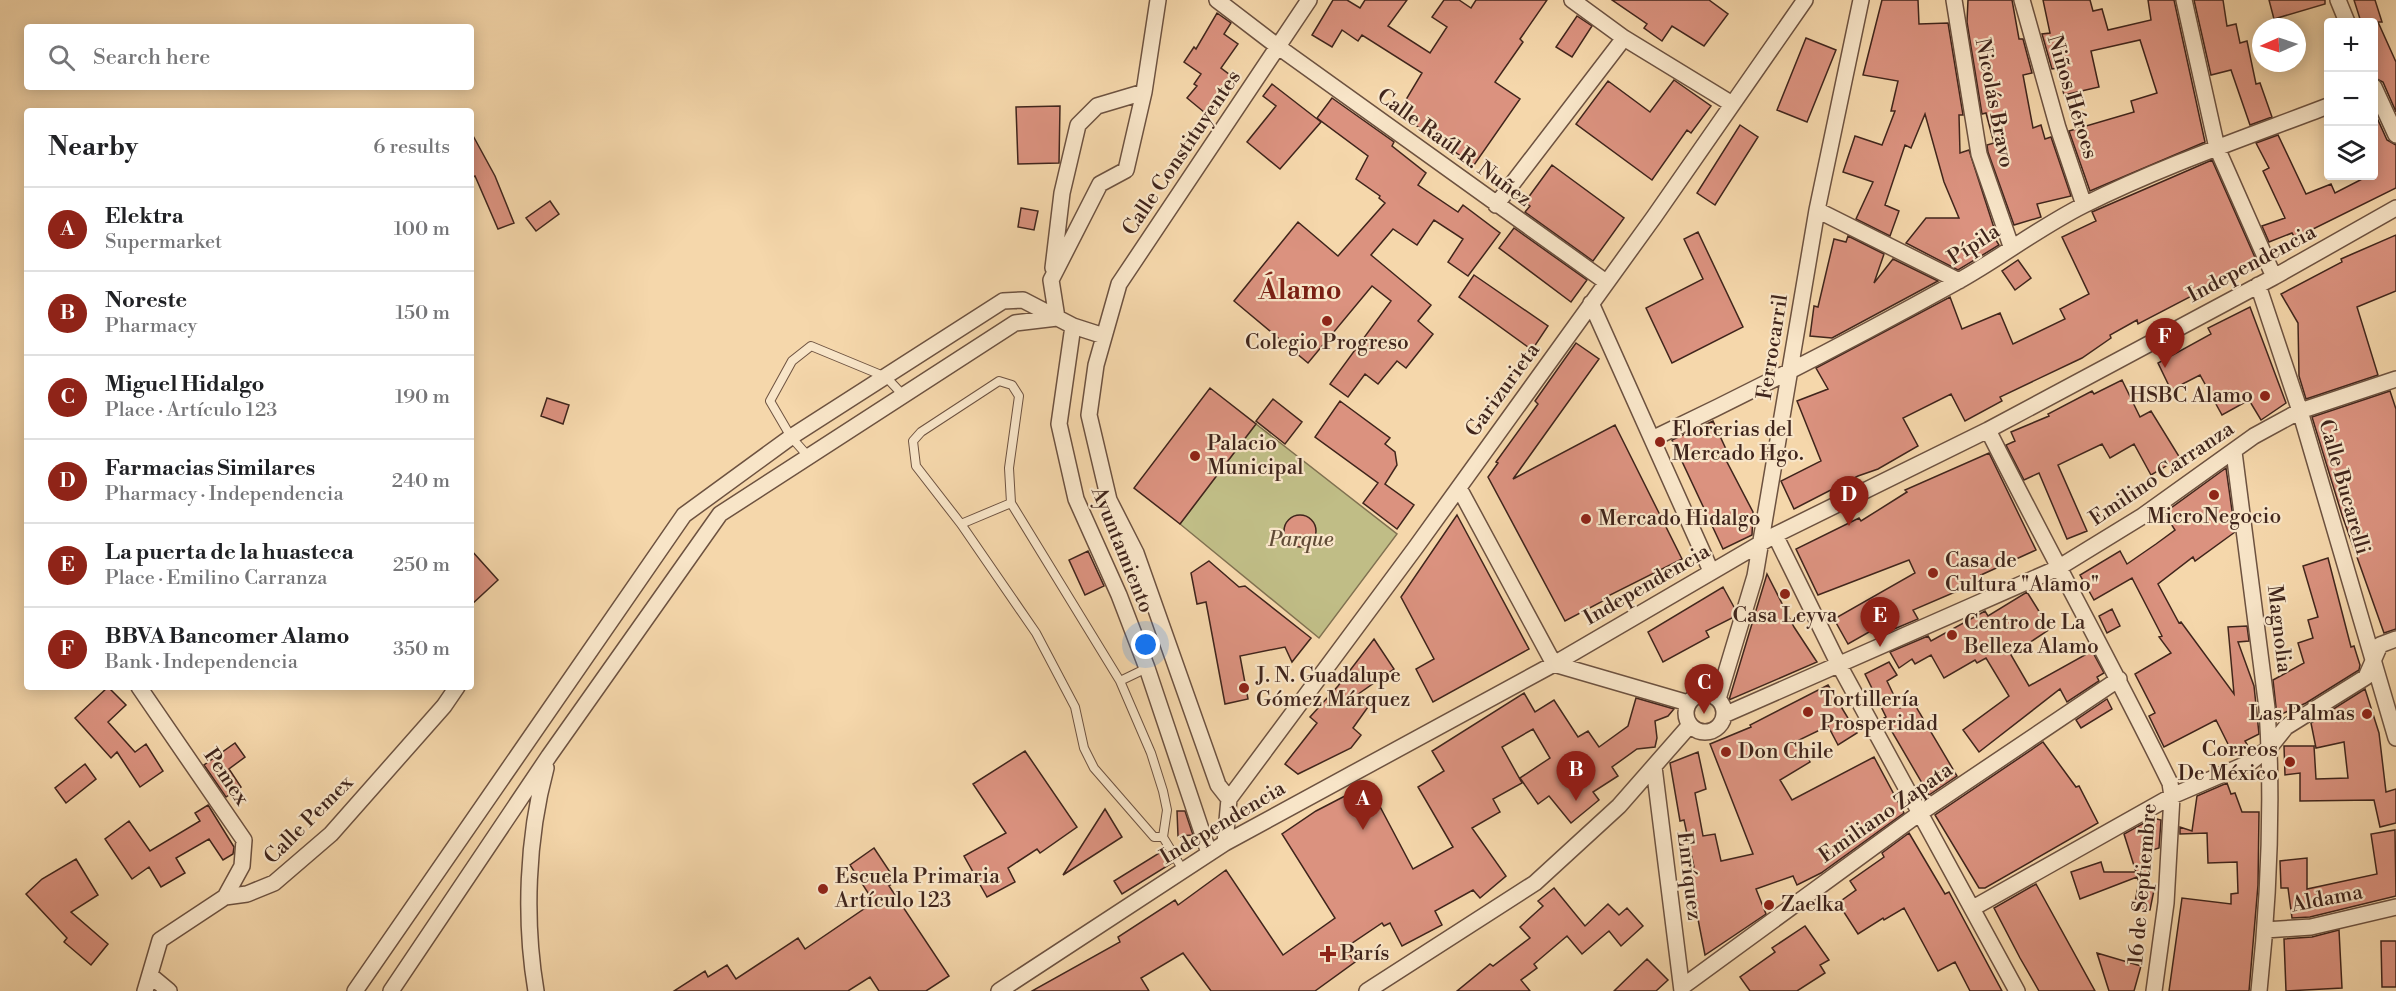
<!DOCTYPE html>
<html lang="en">
<head>
<meta charset="utf-8">
<style>
	body { margin:0; font-family:"Libre Bodoni",serif; background:#f2f2f2; color:#202124 }
	.controls { position:absolute; right:18px; top:18px; display:grid; overflow:hidden; border-radius:6px; box-shadow:0 3px 15px #0003 }
	.controls button { width:54px; height:54px; display:grid; place-items:center; padding:0; border:0; border-bottom:2px solid #e0e0e0; background:#fff; color:#202124; font:30px sans-serif }
	.compass { position:absolute; left:2252px; top:18px; width:54px; height:54px; border-radius:50%; background:#fff; box-shadow:0 3px 15px #0003; rotate:267deg }
	.you { position:absolute; left:1146px; top:645px; width:21px; height:21px; margin:-15px; border:4px solid #fff; border-radius:50%; background:#1a73e8; box-shadow:0 0 0 9px #1a73e833 }
	.badge { display:grid; place-items:center; width:39px; height:39px; border-radius:50%; background:#8f2418; color:#fff; font-size:20px; font-weight:700 }
	.pin { position:absolute; translate:-50% -50px; filter:drop-shadow(0 2px 3px #0008) }
	.pin::after { content:''; position:absolute; top:32px; width:21px; height:18px; background:inherit; clip-path:polygon(0 0,100% 0,50% 100%) }
	.list { margin:0; padding:0; list-style:none }
	h2 { display:flex; justify-content:space-between; align-items:center; height:78px; margin:0; padding:0 24px; font-size:26px }
	h2 small { font-size:20px; font-weight:400; color:#757577 }
	.list li { display:grid; grid-template-columns:39px 1fr auto; gap:18px; align-items:center; box-sizing:border-box; height:84px; padding:0 24px; border-top:2px solid #e0e0e0 }
	.list b { display:block; font-size:22px; white-space:nowrap }
	.list p { margin:0; font-size:20px; white-space:nowrap; color:#757577 }
	.list em { font-size:20px; font-style:normal; color:#757577 }
	.icon { flex:none; width:33px; height:33px; fill:none; stroke:currentColor; stroke-width:2; stroke-linecap:round; stroke-linejoin:round }
	.map { position:relative; flex:none; width:2396px; height:991px; overflow:hidden }
	.search { position:absolute; background:#fff; box-shadow:0 3px 15px #0003; left:24px; top:24px; width:450px; height:66px; display:flex; align-items:center; gap:15px; box-sizing:border-box; padding:0 21px; border-radius:6px; color:#757577; font-size:22px }
	.panel { position:absolute; background:#fff; box-shadow:0 3px 15px #0003; left:24px; top:108px; width:450px; height:582px; border-radius:6px }
	.map>svg:first-child { display:block }
	.green { fill:#c0bd86; stroke:#807151; stroke-width:1.5 }
	.building { fill:#db927f; stroke:#40251c; stroke-width:1.5 }
	.lines { fill:none; stroke-linecap:round; stroke-linejoin:round }
	.service-casing { stroke:#6d5240; stroke-width:10 }
	.minor-casing { stroke:#6d5240; stroke-width:18 }
	.service { stroke:#f8e5c8; stroke-width:8 }
	.minor { stroke:#f8e5c8; stroke-width:15 }
	.poi-dot { fill:#8f2418; stroke:#f8e5c8; stroke-width:2 }
	.labels { text-anchor:middle; dominant-baseline:central; stroke-width:4.5; stroke-linejoin:round; paint-order:stroke }
	.street-label { font-size:21px; fill:#40251c; stroke:#f8e5c8 }
	.poi-label { font-size:21px; fill:#40251c; stroke:#f8e5c8; text-anchor:start }
	.park-label { font-size:21px; font-style:italic; fill:#604b36; stroke:#f8e5c8 }
	.district-label { font-size:27px; font-weight:bold; fill:#7a1f14; stroke:#f8e5c8 }
</style>
</head>
<body>
<div class="map">
<svg width="2396" height="991" viewBox="0 0 2396 991">
	<rect width="100%" height="100%" fill="#f5d7ab"/>
	<filter id="stains"><feTurbulence type="fractalNoise" baseFrequency=".00333" numOctaves="4"/><feColorMatrix values="0 0 0 0 .2 0 0 0 0 .09 0 0 0 0 .02 0 0 0 .5 -.17"/></filter>
	<radialGradient id="worn" r=".72"><stop offset=".6" stop-color="#630" stop-opacity="0"/><stop offset="1" stop-color="#630" stop-opacity=".3"/></radialGradient>
	<path class="green" d="M1256,424L1397,534L1319,638L1180,524Z"/>
	<path class="building" d="M1333,0H1347L1360,8L1365,0H1407L1388,26L1430,53L1447,27L1432,17L1444,0H1459L1471,8L1476,0H1547L1520,39L1523,42L1495,82L1520,99L1474,165L1398,113L1422,73L1362,35L1358,41L1342,30L1332,47L1312,35Z
		M1612,0H1709L1728,14L1704,46L1672,26L1662,41L1644,28L1647,24Z
		M1882,0H1918L1919,24L1948,23L1963,115H1959L1960,153L1969,150L1995,231L1991,232L1999,245L1958,270L1906,243L1926,218H1959L1944,182L1925,114L1911,148L1905,145L1885,205L1899,211L1890,236L1856,219L1873,182L1843,172L1855,136L1882,145L1895,111H1891L1898,81L1863,75Z
		M1968,0H2012L2019,39H2023L2032,73L2023,75L2033,128L2041,125L2045,139L2051,137L2071,196L2037,204L2041,217L2014,225L1988,152L1987,145L1994,143L1986,113L1982,114L1967,22Z
		M2043,0H2090L2093,11L2102,9L2108,30L2151,20L2148,0H2174L2205,142L2090,191L2069,131L2134,112L2131,101L2157,93L2140,40L2091,51L2099,87L2064,95L2058,68L2052,69L2042,34L2050,33Z
		M2194,0H2223L2227,26L2236,24L2240,43L2247,41L2256,84L2260,83L2272,117L2250,125L2231,70L2211,75Z
		M2269,0H2325V4L2274,19Z
		M2354,0H2375L2382,22H2378L2396,62V112L2383,82L2373,77V22H2361Z
		M1217,13L1231,23L1224,34L1238,44L1221,68L1238,81L1210,117L1187,98L1197,86L1194,84L1201,74L1184,62L1194,47L1196,49Z
		M1577,16L1592,26L1572,57L1556,47Z
		M1806,38L1836,50L1807,122L1777,110Z
		M1674,80L1711,106L1691,133L1687,130L1652,180L1576,124L1608,81L1650,112Z
		M1272,84L1321,122L1280,169L1247,142L1276,106L1263,96Z
		M1332,98L1394,142L1392,146L1426,173L1418,185L1458,212L1463,205L1500,233L1468,276L1448,262L1463,239L1434,220L1417,245L1393,229L1371,255L1431,305L1418,321L1433,334L1406,368L1397,361L1378,384L1365,374L1348,397L1330,384L1391,301L1372,286L1308,363L1234,301L1298,222L1338,256L1385,203L1379,198L1380,196L1356,179L1368,156L1317,118Z
		M1060,106L1059,163L1018,164L1016,107Z
		M2373,109L2387,140L2396,145V188L2295,238L2292,233L2269,242L2262,226L2285,218L2263,171L2269,168L2256,143L2278,135L2306,194L2331,184L2335,193L2368,176H2373Z
		M1740,125L1758,137L1715,205L1697,193Z
		M471,132L495,176L514,223L498,229L475,176L471,178Z
		M2212,160L2257,262L2138,324L2137,320L2110,335L2111,338L2082,358L2000,397L2002,401L1965,421L1951,394L1903,418L1918,446L1878,469L1858,476L1794,509L1781,481L1821,461L1797,401L1828,389L1816,368L1950,297L1962,329L2000,313L2013,344L2065,319L2060,309L2089,294L2062,237L2096,221L2092,212Z
		M1552,165L1624,218L1593,261L1525,212L1530,206L1525,202Z
		M550,201L559,214L536,231L526,218Z
		M1021,208L1038,211L1034,230L1018,227Z
		M1514,228L1587,280L1571,302L1499,248Z
		M1698,232L1743,327L1672,363L1646,308L1703,279L1684,239Z
		M2396,235V291L2357,307L2378,375L2306,399L2299,376L2298,323L2281,294L2342,262L2341,259L2350,255Z
		M1848,236L1884,254L1874,283L1893,259L1938,281L1832,338L1810,336L1814,306L1818,307L1834,239L1846,242Z
		M2018,260L2031,278L2015,290L2002,271Z
		M1474,275L1548,326L1532,350L1459,297Z
		M2250,307L2286,403L2261,420L2249,400L2222,415L2200,375L2171,390L2158,363L2211,334L2208,328Z
		M1576,343L1599,359L1513,479L1615,425L1682,559L1602,599L1603,601L1565,621L1488,477L1498,463L1496,462L1538,404L1535,401Z
		M2122,380L2140,417L2151,411L2180,458L2151,475L2134,444L2110,458L2102,444L2058,465L2087,531L2067,539L2039,473L2024,480L2006,445L2015,441L2011,432L2049,416L2048,414L2092,391L2094,394Z
		M1210,388L1256,424L1180,524L1134,488Z
		M2390,391L2396,409V629L2384,633L2342,515L2312,417Z
		M547,398L569,405L563,424L541,416Z
		M1273,399L1302,422L1285,444L1256,421Z
		M1340,401L1390,438L1385,444L1395,452L1397,465L1385,484L1414,505L1397,529L1363,503L1378,483L1315,437Z
		M1713,421L1731,460L1727,462L1753,512L1752,535L1723,549L1672,440Z
		M1989,453L2036,550L1981,575L1983,580L1913,610L1918,619L1880,635L1876,628L1848,644L1834,619L1915,573L1909,560L1818,595L1796,549L1859,518L1861,521L1907,492L1905,490Z
		M2226,468L2235,532L2195,561L2193,557L2158,584L2179,623L2181,622L2234,694L2228,627L2247,626L2249,641L2238,642L2254,686L2259,734L2245,741L2248,746L2233,754L2216,720L2164,747L2149,716L2155,713L2135,674L2171,653L2159,637L2162,636L2132,578L2094,600L2080,575L2120,551L2127,564L2156,544L2175,530L2164,513Z
		M1457,515L1529,649L1433,702L1416,669L1434,659L1401,597Z
		M1284 531a16 16 0 1 1 32 0a16 16 0 1 1-32 0Z
		M471,550L498,580L471,605Z
		M1088,551L1104,586L1085,595L1069,560Z
		M2328,558L2351,647L2354,646L2360,665L2359,670L2306,703L2277,716L2273,680L2304,663L2298,643L2313,638L2308,620L2318,617L2303,566Z
		M1209,561L1239,587L1245,586L1311,638L1292,662L1285,647L1240,656L1248,699L1225,704L1206,602L1197,604L1191,573Z
		M1767,574L1794,627L1817,662L1729,700Z
		M1723,587L1735,609L1732,618L1706,631L1709,637L1663,662L1648,632Z
		M2027,592L2050,629L2011,655L2029,686L2092,651L2104,673L2097,677L2099,681L2067,702L2060,689L1979,752L1963,730L2009,696L1986,658L1977,663L1975,660L1944,678L1931,655L1915,664L1912,659L1899,668L1890,652L1928,636L1931,641L1985,611L1988,616Z
		M2112,609L2120,626L2107,633L2099,616Z
		M1374,639L1394,669L1354,697L1368,707L1353,728L1361,735L1351,748L1298,774L1285,764L1317,723L1310,717L1338,686Z
		M1889,662L1897,675L1887,681L1900,708L1909,703L1912,707L1915,705L1957,776L1929,795L1884,718L1886,717L1865,674Z
		M1828,685L1857,733L1838,745L1828,726L1799,740L1810,762L1780,780L1792,800L1874,757L1904,813L1821,873L1797,885L1793,876L1756,889L1766,914L1705,955L1688,868L1694,867L1684,820L1680,821L1670,763L1698,752L1706,789L1695,793L1703,836L1715,834L1721,861L1753,854L1710,744L1751,727L1750,725Z
		M108,687L126,705L108,722L135,752L146,744L163,771L140,787L117,752L111,758L75,718Z
		M2365,689L2379,733L2386,792L2396,789V823L2380,827L2374,800L2300,801V773L2285,775L2284,746H2314L2316,779L2348,778L2344,742L2316,748L2311,723Z
		M1524,693L1535,712L1554,700L1578,737L1588,731L1599,747L1628,726L1636,698L1674,709L1668,716L1655,721L1657,738L1655,747L1637,749L1612,767L1618,776L1593,792L1599,800L1571,823L1549,796L1538,804L1520,778L1550,758L1533,729L1502,747L1522,783L1493,799L1500,812L1472,828L1506,876L1480,898L1473,890L1435,911L1442,925L1402,946L1390,923L1384,926L1382,923L1345,948L1355,962L1315,991H1211L1183,953L1141,978L1149,991H1032L1120,942L1118,937L1175,900L1178,905L1226,870L1283,955L1335,918L1282,834L1316,811L1368,784L1413,869L1453,847L1418,787L1444,771L1432,751Z
		M2107,699L2112,709L2081,728L2076,720Z
		M2043,742L2076,787L2079,786L2098,823L1985,888H1979L1935,815Z
		M235,743L245,757L229,769L241,787L226,797L204,765Z
		M1025,751L1077,827L1040,853L1037,849L1008,868L1015,882L987,897L964,856L1006,833L973,784Z
		M85,764L96,779L66,803L55,788Z
		M2227,783L2231,794L2235,793L2242,812H2259L2258,885L2249,991H2169L2182,898L2231,904V894L2238,893L2237,862L2208,863L2207,833L2180,834V827L2192,831L2197,796Z
		M208,805L234,847L233,854L223,860L209,839L176,858L185,873L161,887L149,867L132,879L105,839L129,821L150,851L200,821L195,813Z
		M1105,809L1122,837L1063,875Z
		M1177,811H1185L1193,835L1178,836Z
		M2153,818L2161,820L2159,848L2149,851L2148,889L2154,890L2150,910L2134,907L2138,887H2141L2137,877L2080,899L2071,872L2101,862L2104,872H2136L2124,834Z
		M2395,830L2396,896L2310,917L2292,918L2288,888H2281L2280,861L2307,858V889L2377,874L2371,834Z
		M1909,833L1945,894L1949,892L2002,991H1970L1955,962L1938,971L1904,908L1884,920L1883,918L1858,934L1838,903L1856,890L1850,881L1884,857L1882,853Z
		M874,848L896,881L889,886L949,976L926,991H879L870,977L848,991H674L705,971L708,977L727,965L736,979L798,938L805,949L874,902L850,865Z
		M1164,850L1172,863L1122,894L1114,881Z
		M76,859L98,895L71,912L108,944L91,965L64,942L67,938L26,894L42,879Z
		M2036,884L2095,991H2039L2020,958L1994,908Z
		M1554,888L1585,926L1608,904L1619,915L1627,908L1643,926L1621,946L1609,931L1582,954L1567,936L1534,964L1537,968L1521,980L1530,991H1457L1490,964L1493,966L1530,938L1520,927L1543,906L1538,901Z
		M1805,926L1829,960L1820,965L1825,973L1797,991H1750L1740,977L1775,952L1772,948Z
		M2339,930L2342,988L2286,991L2284,939L2312,937Z
		M2381,941H2396V987H2382Z
		M2097,953L2141,966L2134,991H2109Z
		M1647,959L1668,980L1656,991H1614Z"/>
	<g class="lines">
		<g class="service-casing">
			<path id="service" d="M999,381L1012,385L1019,396L1009,468L1011,503L1120,681L1151,753L1163,791L1167,810L1163,837H1154L1094,768L1084,748L1075,707L1036,633L961,524L916,466L913,441L921,432Z
				M808,456L791,437L770,401L792,361L811,346L886,377L902,394
				M961,524L1011,503
				M1120,681L1147,668
				M1163,837L1183,870"/>
		</g>
		<g class="minor-casing">
			<path id="minor" d="M1217,0L1277,46L1606,282
				M1572,0L1624,38L1732,104
				M1954,0L1979,154L2011,246
				M2022,0L2058,128L2084,205
				M2184,0L2217,148L2274,277
				M2338,0L2347,22
				M2374,87L2396,135
				M1496,205L1624,38
				M1817,210L1959,281
				M1053,268L1062,193L1078,125L1097,106L1144,92
				M2258,285L2300,411L2396,738
				M1591,303L1711,571
				M1057,318L1051,280L1100,184L1126,170L1144,92L1158,0
				M1073,326L1059,424L1076,499L1119,595L1147,668L1209,853
				M1988,430C2047,548 2112,664 2170,783L2172,796L2166,903L2154,991
				M1652,439C1755,390 1856,338 1955,283C1999,259 2038,228 2084,205C2162,166 2247,137 2328,106
				M2234,452L2267,708C2273,802 2269,898 2259,991
				M1459,488L1554,664L1688,703
				M1775,535L1838,663L2017,991
				M139,687L244,840L242,866L225,897
				M1686 713a19 19 0 1 1 38 0a19 19 0 1 1-38 0Z
				M1718,699L1755,576L1817,210L1861,0
				M1724,715L2058,568L2141,517L2254,436L2300,411L2396,379
				M1654,767L1682,991
				M1229,799L1416,547L1654,217L1805,0
				M1229,799L1218,785L1136,553L1109,500L1089,415L1096,365L1119,284L1309,0
				M1225,843L1229,799
				M1973,908L2172,796L2251,762L2270,747L2286,727L2366,677L2380,645L2396,639
				M2265,930L2311,927L2396,907
				M151,976L169,991
				M1682,987L1920,813L2119,679
				M145,991L160,940L225,897L247,894L274,883L331,834L444,706L457,687
				M355,991L684,515L791,437L1003,301L1023,300L1073,326L1104,336
				M391,991L549,756L720,514L1015,323L1057,318
				M536,991C524,920 527,838 546,768
				M999,991L1225,843L1554,664L1775,535L1988,430L2274,277L2396,208
				M1367,991L1535,883L1619,806L1690,725"/>
		</g>
		<use href="#service" class="service"/>
		<use href="#minor" class="minor"/>
	</g>
	<g class="poi-dot">
		<circle cx="1327" cy="321" r="6"/>
		<circle cx="2265" cy="396" r="6"/>
		<circle cx="1660" cy="442" r="6"/>
		<circle cx="1195" cy="456" r="6"/>
		<circle cx="2214" cy="495" r="6"/>
		<circle cx="1586" cy="519" r="6"/>
		<circle cx="1933" cy="573" r="6"/>
		<circle cx="1785" cy="594" r="6"/>
		<circle cx="1952" cy="635" r="6"/>
		<circle cx="1244" cy="688" r="6"/>
		<circle cx="1808" cy="712" r="6"/>
		<circle cx="2367" cy="714" r="6"/>
		<circle cx="1726" cy="752" r="6"/>
		<circle cx="2290" cy="762" r="6"/>
		<circle cx="823" cy="889" r="6"/>
		<circle cx="1769" cy="905" r="6"/>
		<path d="M1325 945h6v6h6v6h-6v6h-6v-6h-6v-6h6z"/>
	</g>
	<g class="labels">
		<g class="street-label">
			<text transform="translate(2072 97) rotate(73)">Niños Héroes</text>
			<text transform="translate(1994 103) rotate(79)">Nicolás Bravo</text>
			<text transform="translate(1454 148) rotate(36)">Calle Raúl R. Nuñez</text>
			<text transform="translate(1182 153) rotate(-56)">Calle Constituyentes</text>
			<text transform="translate(1974 245) rotate(-33)">Pípila</text>
			<text transform="translate(2252 264) rotate(-28)">Independencia</text>
			<text transform="translate(1773 347) rotate(-81)">Ferrocarril</text>
			<text transform="translate(1503 390) rotate(-54)">Garizurieta</text>
			<text transform="translate(2162 474) rotate(-34)">Emilino Carranza</text>
			<text transform="translate(2344 487) rotate(74)">Calle Bucarelli</text>
			<text transform="translate(1122 550) rotate(68)">Ayuntamiento</text>
			<text transform="translate(1647 585) rotate(-30)">Independencia</text>
			<text transform="translate(2279 629) rotate(83)">Magnolia</text>
			<text transform="translate(226 777) rotate(56)">Pemex</text>
			<text transform="translate(1886 813) rotate(-35)">Emiliano Zapata</text>
			<text transform="translate(309 820) rotate(-45)">Calle Pemex</text>
			<text transform="translate(1223 823) rotate(-31)">Independencia</text>
			<text transform="translate(1689 876) rotate(83)">Enríquez</text>
			<text transform="translate(2143 884) rotate(-85)">16 de Septiembre</text>
			<text transform="translate(2327 899) rotate(-11)">Aldama</text>
		</g>
		<g class="poi-label">
			<text x="1327" y="343" text-anchor="middle">Colegio Progreso</text>
			<text x="2253" y="396" text-anchor="end">HSBC Alamo</text>
			<text x="1672" y="430">Florerias del<tspan x="1672" dy="24">Mercado Hgo.</tspan></text>
			<text x="1207" y="444">Palacio<tspan x="1207" dy="24">Municipal</tspan></text>
			<text x="2214" y="517" text-anchor="middle">MicroNegocio</text>
			<text x="1598" y="519">Mercado Hidalgo</text>
			<text x="1945" y="561">Casa de<tspan x="1945" dy="24">Cultura "Alamo"</tspan></text>
			<text x="1785" y="616" text-anchor="middle">Casa Leyva</text>
			<text x="1964" y="623">Centro de La<tspan x="1964" dy="24">Belleza Alamo</tspan></text>
			<text x="1256" y="676">J. N. Guadalupe<tspan x="1256" dy="24">Gómez Márquez</tspan></text>
			<text x="1820" y="700">Tortillería<tspan x="1820" dy="24">Prosperidad</tspan></text>
			<text x="2355" y="714" text-anchor="end">Las Palmas</text>
			<text x="2278" y="750" text-anchor="end">Correos<tspan x="2278" dy="24">De México</tspan></text>
			<text x="1738" y="752">Don Chile</text>
			<text x="835" y="877">Escuela Primaria<tspan x="835" dy="24">Artículo 123</tspan></text>
			<text x="1781" y="905">Zaelka</text>
			<text x="1340" y="954">París</text>
		</g>
		<g class="park-label">
			<text x="1301" y="540">Parque</text>
		</g>
		<g class="district-label">
			<text x="1300" y="291">Álamo</text>
		</g>
	</g>
	<rect width="100%" height="100%" filter="url(#stains)"/>
	<rect width="100%" height="100%" fill="url(#worn)"/>
</svg>
<div class="controls">
<button>+</button>
<button>−</button>
<button><svg class="icon" aria-label="layers" viewBox="0 0 24 24"><path d="M12 4l9 5-9 5-9-5zM3 14l9 5 9-5"/></svg></button>
</div>
<svg class="compass" viewBox="-18 -18 36 36"><path d="M0-13l5 13h-10z" fill="#e53935"/><path d="M0 13l5-13h-10z" fill="#757577"/></svg>
<div class="you"></div>
<div class="pin badge" style="left:1363px;top:830px">A</div>
<div class="pin badge" style="left:1576px;top:801px">B</div>
<div class="pin badge" style="left:1704px;top:714px">C</div>
<div class="pin badge" style="left:1849px;top:526px">D</div>
<div class="pin badge" style="left:1880px;top:647px">E</div>
<div class="pin badge" style="left:2165px;top:368px">F</div>
<div class="search"><svg class="icon" aria-label="search" viewBox="0 0 24 24"><circle cx="10" cy="10" r="6"/><path d="M15 15l6 6"/></svg>Search here</div>
<section class="panel">
<h2>Nearby<small>6 results</small></h2>
<ul class="list">
<li><span class="badge">A</span><div><b>Elektra</b><p>Supermarket</p></div><em>100 m</em></li>
<li><span class="badge">B</span><div><b>Noreste</b><p>Pharmacy</p></div><em>150 m</em></li>
<li><span class="badge">C</span><div><b>Miguel Hidalgo</b><p>Place · Artículo 123</p></div><em>190 m</em></li>
<li><span class="badge">D</span><div><b>Farmacias Similares</b><p>Pharmacy · Independencia</p></div><em>240 m</em></li>
<li><span class="badge">E</span><div><b>La puerta de la huasteca</b><p>Place · Emilino Carranza</p></div><em>250 m</em></li>
<li><span class="badge">F</span><div><b>BBVA Bancomer Alamo</b><p>Bank · Independencia</p></div><em>350 m</em></li>
</ul>
</section>
</div>
</body>
</html>
